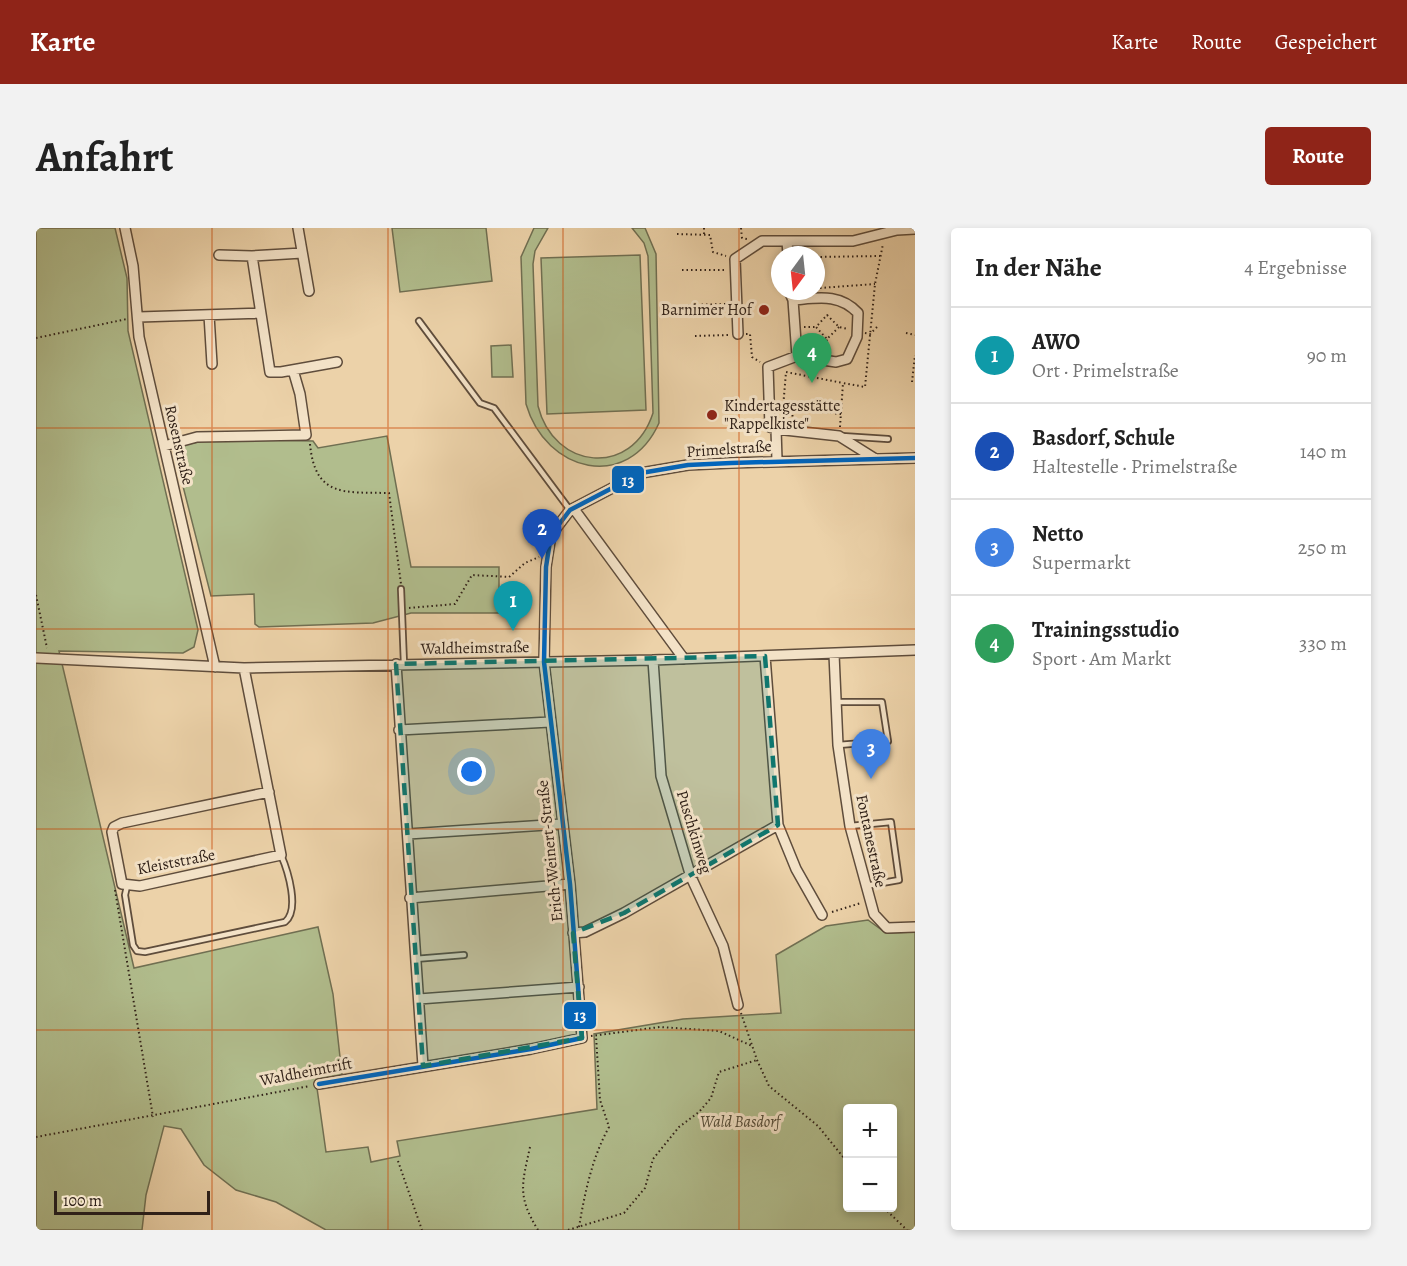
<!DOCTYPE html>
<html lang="de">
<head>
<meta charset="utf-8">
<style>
	body { margin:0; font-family:Alegreya,serif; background:#f2f2f2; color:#222 }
	.controls { position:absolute; right:18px; bottom:18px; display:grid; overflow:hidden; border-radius:6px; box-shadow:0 3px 9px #0003 }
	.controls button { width:54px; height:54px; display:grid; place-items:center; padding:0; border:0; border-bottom:2px solid #e0e0e0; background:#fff; color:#222; font:30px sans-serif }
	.compass { position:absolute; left:735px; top:18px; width:54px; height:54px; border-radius:50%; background:#fff; box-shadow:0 3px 9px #0003; rotate:195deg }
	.scale { position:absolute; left:18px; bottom:15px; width:156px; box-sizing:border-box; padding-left:6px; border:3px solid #302118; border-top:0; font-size:16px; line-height:21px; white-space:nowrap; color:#302118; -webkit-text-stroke:4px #f3e2c7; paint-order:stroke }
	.you { position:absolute; left:436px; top:544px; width:21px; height:21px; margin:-15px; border:4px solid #fff; border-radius:50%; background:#1a73e8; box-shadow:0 0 0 9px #1a73e833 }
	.badge { display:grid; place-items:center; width:39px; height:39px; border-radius:50%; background:#8f2418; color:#fff; font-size:20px; font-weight:700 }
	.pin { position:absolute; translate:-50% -50px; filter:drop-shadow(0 2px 3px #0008) }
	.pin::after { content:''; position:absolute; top:32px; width:21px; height:18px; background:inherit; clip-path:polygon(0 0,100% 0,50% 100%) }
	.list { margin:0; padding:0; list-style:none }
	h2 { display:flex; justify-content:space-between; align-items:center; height:78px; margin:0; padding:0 24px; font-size:26px }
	h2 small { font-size:20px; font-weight:400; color:#767676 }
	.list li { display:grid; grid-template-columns:39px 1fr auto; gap:18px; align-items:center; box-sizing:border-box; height:96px; padding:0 24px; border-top:2px solid #e0e0e0 }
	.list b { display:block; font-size:22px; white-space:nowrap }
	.list p { margin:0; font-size:20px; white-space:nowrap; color:#767676 }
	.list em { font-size:20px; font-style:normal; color:#767676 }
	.map { position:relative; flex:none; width:879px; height:1002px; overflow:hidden; border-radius:6px }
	header { display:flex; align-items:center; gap:36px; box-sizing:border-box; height:84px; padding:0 30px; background:#8f2418; color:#fff }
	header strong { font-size:28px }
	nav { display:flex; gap:33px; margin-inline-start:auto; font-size:21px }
	.intro { display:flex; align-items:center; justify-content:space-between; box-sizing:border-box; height:144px; padding:0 36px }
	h1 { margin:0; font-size:42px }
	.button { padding:15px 27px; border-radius:6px; background:#8f2418; color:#fff; font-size:21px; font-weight:700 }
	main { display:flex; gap:36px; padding:0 36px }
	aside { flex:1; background:#fff; border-radius:6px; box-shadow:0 3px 9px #0003 }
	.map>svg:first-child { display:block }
	.green { fill:#b1bd8d; stroke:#706f52; stroke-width:1.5; fill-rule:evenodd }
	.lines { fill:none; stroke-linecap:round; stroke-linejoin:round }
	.service-casing { stroke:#5f4d3c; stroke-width:8 }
	.minor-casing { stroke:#5f4d3c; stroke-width:12 }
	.path { stroke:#302118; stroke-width:2; stroke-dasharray:1.5 3; stroke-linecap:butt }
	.service { stroke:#f3e2c7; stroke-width:4.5 }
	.minor { stroke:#f3e2c7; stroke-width:9 }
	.bus-1-casing { stroke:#f3e2c7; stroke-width:9 }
	.bus-1 { stroke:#0065bd; stroke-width:4.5 }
	.marked { fill:#0f766e; fill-opacity:0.2; stroke:#0f766e; stroke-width:4.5; stroke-dasharray:12 8; stroke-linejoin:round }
	.grid { fill:none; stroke:#cc510e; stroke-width:1.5; stroke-opacity:0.55 }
	.poi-dot { fill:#8f2418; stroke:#f3e2c7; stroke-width:2 }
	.labels { text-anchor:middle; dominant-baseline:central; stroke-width:6; stroke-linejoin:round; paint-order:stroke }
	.poi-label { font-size:16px; fill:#302118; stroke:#f3e2c7; text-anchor:end }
	.street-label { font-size:16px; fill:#302118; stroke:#f3e2c7 }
	.park-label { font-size:16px; font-style:italic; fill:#504835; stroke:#f3e2c7 }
	.line-badge { stroke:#f3e2c7; stroke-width:2 }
	.badge-label { font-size:16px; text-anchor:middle; font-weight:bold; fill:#fff }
</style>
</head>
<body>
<header>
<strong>Karte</strong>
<nav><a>Karte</a><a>Route</a><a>Gespeichert</a></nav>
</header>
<div class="intro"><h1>Anfahrt</h1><a class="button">Route</a></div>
<main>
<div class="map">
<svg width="879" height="1002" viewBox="0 0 879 1002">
	<rect width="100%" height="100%" fill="#ecd2a9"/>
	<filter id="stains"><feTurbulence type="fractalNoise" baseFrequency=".00333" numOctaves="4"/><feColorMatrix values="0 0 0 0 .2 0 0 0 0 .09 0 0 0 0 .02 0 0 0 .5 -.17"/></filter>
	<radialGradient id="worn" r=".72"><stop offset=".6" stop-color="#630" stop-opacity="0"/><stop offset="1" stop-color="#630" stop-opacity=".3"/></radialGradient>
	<path class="green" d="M0,0H79L91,50L92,103L162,402L158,419L147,425L23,423L98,740L282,699L297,766L306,847L280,853L290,924L332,919L335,934L364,928L361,913L561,881L558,806L647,791L745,785L740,727L790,698L832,692L850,705L879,704V1002H290L240,974L200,962L168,937L145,901L128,898L110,967L106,1002H0ZM812,880H856V980H812Z
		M356,0H450L456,53L364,64Z
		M498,0H512L499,23L497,36L502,178C518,242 596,250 617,185L612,28L608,15L596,0H609L620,26L623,195C592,264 510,245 490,176L485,29Z
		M604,27L610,182L511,186L505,30Z
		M475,117L477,149H456L455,118Z
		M351,208L375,339H463V385H375L337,395L223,399L219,396L218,366L175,368L137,219L177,211L277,213L282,220Z"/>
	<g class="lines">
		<g class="service-casing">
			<path id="service" d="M383,93L444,175L458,180L534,282
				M806,208L852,211
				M365,361L368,436
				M800,474H846L852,513L802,517
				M814,598L855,594L863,652L829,658
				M91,658L89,667L97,717L101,723L109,724L249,694C264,682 252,643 245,627
				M379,731L428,727"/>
		</g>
		<g class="minor-casing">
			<path id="minor" d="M89,0L97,38L103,109L179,439
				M262,0L273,63
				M751,13L752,27
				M183,27L216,28L266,25
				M216,28L234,144H245L301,134
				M757,72C782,70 803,65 822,85L821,109L811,131L800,134L761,128
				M173,87L176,136
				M103,89L224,85
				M702,106L699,31L726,13H817L861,2L879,1
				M740,201L803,208L838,230
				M128,218L161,209L270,207L264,166L257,142
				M741,232L740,201L734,199L732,139L761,128L757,72L753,63
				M538,281L648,431
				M798,426L802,517L814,598L838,686L851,700L879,699
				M729,428L742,597L760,641L786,687
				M0,430L208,440L617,432L879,422
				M617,432L625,548L655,649L687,718L702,777
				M360,436L387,838
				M208,440L245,627L104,658L86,656L76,604L78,599L86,595L233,564
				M363,502L514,494
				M372,606L526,596
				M374,670L534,656
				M537,705L549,704L588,685L742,597
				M383,771L543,759
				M283,856L495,821L546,810L534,656L508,434L510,339L515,307L534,282L605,245L652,237L695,235L879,230"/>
		</g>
		<path class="path" d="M668,0V7
			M705,0L706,10L711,11
			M641,6L674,7L677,24L690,28
			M780,29L844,28
			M646,42H691
			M784,60L839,56
			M652,77L691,76
			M768,99H780
			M803,99L791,111L780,99L791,87L803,99L812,101
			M829,105L834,106L841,99
			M870,105L879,107
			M710,106H714L716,129L724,134
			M659,108L693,107
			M0,110L91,91
			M789,122L791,111
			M876,154L879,127
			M805,186L747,180L750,144L807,155
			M756,193L757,181
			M695,199H725
			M804,199L807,155L829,159L839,56L847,16
			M274,216C279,270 309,264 353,265L365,356
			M0,367L11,420
			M373,380L419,376L436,347L473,349L489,335L503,329
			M79,662L117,889
			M796,684L825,675
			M705,785L721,832L733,858L782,898L812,935
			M555,808L624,799L683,803L716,818
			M0,909L274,858
			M494,919C486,956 481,968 502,1002
			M362,933L386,1002
			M848,980L871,1002
			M543,999C549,964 556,930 573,899L564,872L560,808
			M532,1002L588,985L609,960L617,931L643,899L663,884L675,870L683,844L721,832"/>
		<use href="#service" class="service"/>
		<use href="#minor" class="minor"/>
		<g class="bus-1-casing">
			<path id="bus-1" d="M283,856L495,821L546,810L534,656L508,434L510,339L515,307L534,282L605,245L652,237L695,235L879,230"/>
		</g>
		<use href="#bus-1" class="bus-1"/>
	</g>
	<path class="marked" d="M729,428L742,597L588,685L537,705L546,810L387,838L360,436Z"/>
	<path class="grid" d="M176,0V1002M352,0V1002M527,0V1002M703,0V1002M0,200H879M0,401H879M0,601H879M0,802H879"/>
	<g class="poi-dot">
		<circle cx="728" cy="82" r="6"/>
		<circle cx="676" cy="187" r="6"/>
	</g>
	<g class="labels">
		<g class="poi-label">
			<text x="716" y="82">Barnimer Hof</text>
			<text x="688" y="178" text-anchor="start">Kindertagesstätte<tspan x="688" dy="18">"Rappelkiste"</tspan></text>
		</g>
		<g class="street-label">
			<text transform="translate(143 217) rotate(77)">Rosenstraße</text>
			<text transform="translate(693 221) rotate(-4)">Primelstraße</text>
			<text transform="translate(439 420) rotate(-1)">Waldheimstraße</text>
			<text transform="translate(658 604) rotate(73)">Puschkinweg</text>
			<text transform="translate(835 613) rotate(78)">Fontanestraße</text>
			<text transform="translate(514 623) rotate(-96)">Erich-Weinert-Straße</text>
			<text transform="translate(140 634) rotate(-11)">Kleiststraße</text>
			<text transform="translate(270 844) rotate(-11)">Waldheimtrift</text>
		</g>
		<g class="park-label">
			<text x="704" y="894">Wald Basdorf</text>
		</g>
	</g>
	<g class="line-badge">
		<rect x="575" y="237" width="34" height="29" rx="6" fill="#0065bd"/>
		<rect x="527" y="773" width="34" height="29" rx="6" fill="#0065bd"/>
	</g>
	<g class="badge-label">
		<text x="592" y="258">13</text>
		<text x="544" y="793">13</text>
	</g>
	<rect width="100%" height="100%" filter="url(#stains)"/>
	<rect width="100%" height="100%" fill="url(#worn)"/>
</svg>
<div class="controls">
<button>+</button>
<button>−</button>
</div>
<svg class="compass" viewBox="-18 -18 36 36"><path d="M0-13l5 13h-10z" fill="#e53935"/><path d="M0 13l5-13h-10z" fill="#767676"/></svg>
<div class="scale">100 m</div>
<div class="you"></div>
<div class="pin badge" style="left:477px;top:403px;background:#0f9aa8">1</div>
<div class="pin badge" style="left:506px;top:331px;background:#1a4fb4">2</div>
<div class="pin badge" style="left:835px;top:551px;background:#3f7fe0">3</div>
<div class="pin badge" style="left:776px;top:155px;background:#2e9e5b">4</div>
</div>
<aside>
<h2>In der Nähe<small>4 Ergebnisse</small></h2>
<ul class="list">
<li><span class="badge" style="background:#0f9aa8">1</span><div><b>AWO</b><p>Ort · Primelstraße</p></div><em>90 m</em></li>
<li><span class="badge" style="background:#1a4fb4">2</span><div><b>Basdorf, Schule</b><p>Haltestelle · Primelstraße</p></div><em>140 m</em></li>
<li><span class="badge" style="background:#3f7fe0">3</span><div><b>Netto</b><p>Supermarkt</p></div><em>250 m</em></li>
<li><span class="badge" style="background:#2e9e5b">4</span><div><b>Trainingsstudio</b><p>Sport · Am Markt</p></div><em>330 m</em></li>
</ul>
</aside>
</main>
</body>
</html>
